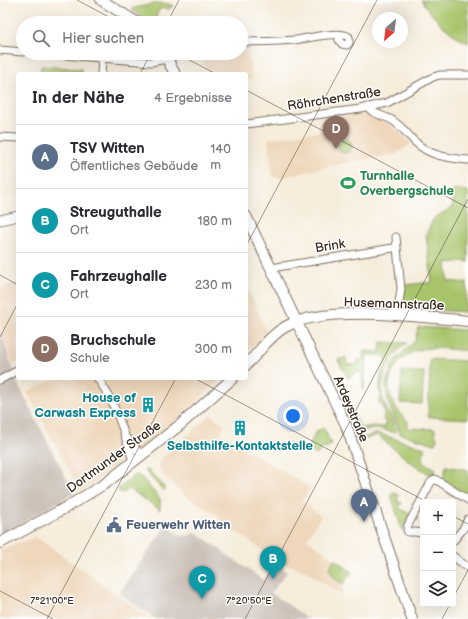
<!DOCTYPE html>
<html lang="de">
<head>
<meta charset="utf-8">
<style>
	body { margin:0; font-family:"Balsamiq Sans",sans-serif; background:#f2f2f3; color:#2b2b33 }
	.controls { position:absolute; right:12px; bottom:12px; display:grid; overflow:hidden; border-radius:4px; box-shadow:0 4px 16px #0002 }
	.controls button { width:36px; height:36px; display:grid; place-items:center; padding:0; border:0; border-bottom:1px solid #e1e1e2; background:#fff; color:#2b2b33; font:20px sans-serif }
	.compass { position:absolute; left:372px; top:12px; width:36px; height:36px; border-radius:50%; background:#fff; box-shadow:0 4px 16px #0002; rotate:208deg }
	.you { position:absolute; left:293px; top:416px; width:14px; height:14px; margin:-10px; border:3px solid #fff; border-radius:50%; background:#1a73e8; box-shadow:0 0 0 6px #1a73e833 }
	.badge { display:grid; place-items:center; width:26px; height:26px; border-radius:50%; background:#1f6fb2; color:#fff; font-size:13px; font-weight:700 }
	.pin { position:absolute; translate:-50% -33px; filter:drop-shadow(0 1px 2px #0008) }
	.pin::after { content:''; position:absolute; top:21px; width:14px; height:12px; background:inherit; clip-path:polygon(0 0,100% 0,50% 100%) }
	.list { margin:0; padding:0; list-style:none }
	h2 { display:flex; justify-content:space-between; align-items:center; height:52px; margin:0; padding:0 16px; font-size:17px }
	h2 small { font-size:13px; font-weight:400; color:#7c7c81 }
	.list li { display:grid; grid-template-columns:26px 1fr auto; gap:12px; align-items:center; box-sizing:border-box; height:64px; padding:0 16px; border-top:1px solid #e1e1e2 }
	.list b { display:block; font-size:15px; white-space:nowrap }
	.list p { margin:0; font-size:13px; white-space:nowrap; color:#7c7c81 }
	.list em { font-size:13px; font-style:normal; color:#7c7c81 }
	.icon { flex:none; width:22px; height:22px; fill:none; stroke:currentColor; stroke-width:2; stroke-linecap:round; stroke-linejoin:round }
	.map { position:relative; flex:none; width:468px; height:619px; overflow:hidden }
	.search { position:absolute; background:#fff; box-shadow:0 4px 16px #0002; left:16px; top:16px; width:232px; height:44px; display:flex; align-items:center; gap:10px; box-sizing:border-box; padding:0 14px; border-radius:22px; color:#7c7c81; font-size:15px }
	.panel { position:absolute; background:#fff; box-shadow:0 4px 16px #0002; left:16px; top:72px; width:232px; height:308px; border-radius:4px }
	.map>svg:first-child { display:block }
	.built { fill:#eed7bb }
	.industrial { fill:#ccc2b9 }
	.green { fill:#a8c46b; stroke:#727744 }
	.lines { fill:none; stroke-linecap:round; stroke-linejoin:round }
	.minor-casing { stroke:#7c6e60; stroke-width:9 }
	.tertiary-casing { stroke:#7c6e60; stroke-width:11 }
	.secondary-casing { stroke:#7c6e60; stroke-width:12 }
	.minor { stroke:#fff; stroke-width:7 }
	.tertiary { stroke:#fff; stroke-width:9 }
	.secondary { stroke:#fff; stroke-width:10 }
	.ticks { fill:none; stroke:#3b2a1e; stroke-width:1; stroke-opacity:0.45 }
	.labels { text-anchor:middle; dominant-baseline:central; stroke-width:3; stroke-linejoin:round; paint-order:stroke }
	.street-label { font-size:13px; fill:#3b2a1e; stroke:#fff }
	.leisure-label { font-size:13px; font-weight:bold; fill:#27864d; stroke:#fff; text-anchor:start }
	.culture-label { font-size:13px; font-weight:bold; fill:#0d838f; stroke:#fff; text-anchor:end }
	.service-label { font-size:13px; font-weight:bold; fill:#4e5e75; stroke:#fff; text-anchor:start }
	.ticks-label { font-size:10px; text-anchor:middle; fill:#3b2a1e; stroke:#fff; stroke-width:3; stroke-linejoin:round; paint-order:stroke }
</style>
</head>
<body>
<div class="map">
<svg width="468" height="619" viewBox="0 0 468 619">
	<rect width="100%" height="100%" fill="#fff"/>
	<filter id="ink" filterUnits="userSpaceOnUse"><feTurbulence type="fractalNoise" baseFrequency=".025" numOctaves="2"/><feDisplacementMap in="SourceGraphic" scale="8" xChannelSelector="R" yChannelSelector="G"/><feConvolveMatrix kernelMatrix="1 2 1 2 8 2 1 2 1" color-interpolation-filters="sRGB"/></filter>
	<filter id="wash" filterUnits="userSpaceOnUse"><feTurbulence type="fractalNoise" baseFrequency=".012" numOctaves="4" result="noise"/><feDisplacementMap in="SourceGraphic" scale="16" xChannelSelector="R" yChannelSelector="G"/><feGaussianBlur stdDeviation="0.9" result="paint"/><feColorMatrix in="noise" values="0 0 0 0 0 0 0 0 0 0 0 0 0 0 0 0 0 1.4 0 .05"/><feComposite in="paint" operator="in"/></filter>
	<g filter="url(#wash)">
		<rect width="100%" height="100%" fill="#f6eddb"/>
		<path class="built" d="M241,46H247L252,79L246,80V74H210L204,63V53H241Z
			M357,115H366L388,123L404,136L411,144L396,154L345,163L283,177L273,178L268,139L321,131L320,120Z
			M18,282V361L13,364L0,326V288Z
			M246,284L267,334L246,354Z
			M58,378H221L179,420L129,458L81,492L27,392Z
			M210,415L225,425L220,434L310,488L302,501L321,516L307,539L334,559L329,569L335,579L343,584L342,595L307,572L284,563L270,555L221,522L219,517L186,496L163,475L159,467L160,460Z
			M36,537L152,619H0V550Z"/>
		<path class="industrial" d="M0,328L17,382L74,493L0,536Z
			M166,526L182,536L191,535L194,531L263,580L274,564L287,572L271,593L309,619H155L119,593Z"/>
		<path class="green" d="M421,0H468V43C449,34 432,17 421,0Z
			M156,3L169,4L174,6L170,7V9L163,8L159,10L156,17L159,22L161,21L162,23C149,23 140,17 131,9Z
			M41,66L82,69L81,74H40Z
			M338 146a7 7 0 1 1 14 0a7 7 0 1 1-14 0Z
			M454,189L468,191V263L466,261L446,263L448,281L467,283L466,312L401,308L405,285L432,282L426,234L434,218L453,207L452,194Z
			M418,327L468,330V351C454,350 432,346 418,350C412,351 407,356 402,360C381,378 388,405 408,421V428L435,429V435L437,438L435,444L400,434L387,399L386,384L393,363L398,357L415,341Z
			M381,342L407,343C391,354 379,379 383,399C386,410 393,420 396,431L395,433C379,428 374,428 359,433L357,429L358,427L351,411L352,410L360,428L373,426L386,427L385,420H383L385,409H382L383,404L379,403V399H381V393L379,392L381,372H383V367L385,366L386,356L367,355L364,390L363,389V372H357L348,379L338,360L346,357L347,365L358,364V360H363V351L380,352Z
			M430,359L468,361V419L428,417Z
			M402,371L424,372L422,404L400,403Z
			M324,428L331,444L326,449L322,447L317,455L308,450L316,431Z
			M377,433L425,448L422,462L436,469L432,476L409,461L377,435L361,441L360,439Z
			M446,466L468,470V495L443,480Z
			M147,469L165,488L164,491L145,471Z
			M135,475L141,477L160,499V510L128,488L125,492L120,493L118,489Z
			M395,493L399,495L397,501L402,503L399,508L410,514L402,531L391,495Z
			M334,559L352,572L343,584L335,579L329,569Z"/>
	</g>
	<g filter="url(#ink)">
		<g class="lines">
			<g class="minor-casing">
				<path id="minor" d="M241,42C259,42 276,41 294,40C307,39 339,30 349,37V43L347,45L342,44L339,40L340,35
					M0,50L23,52
					M39,53L151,62L167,59L181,53
					M101,74L102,58
					M368,107C372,114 385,116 392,120C401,126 407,133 414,141C429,156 448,158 468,160
					M246,124L361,109L387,103L433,77L440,75H468
					M0,137L18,138
					M396,237L401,289L397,315
					M271,268L393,248
					M97,378C116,402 124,433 133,461
					M0,380L18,370
					M129,440L141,455
					M423,533L415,532H408L407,530L408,525L431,482L435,479L468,500
					M453,541L463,529L468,519
					M453,556L468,568"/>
			</g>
			<g class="tertiary-casing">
				<path id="tertiary" d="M0,220L18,216"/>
			</g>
			<g class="secondary-casing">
				<path id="secondary" d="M101,0L138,23
					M164,53L175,74
					M246,216L346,425L412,619
					M246,365C259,353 269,336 285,327C323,304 422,317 468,321
					M0,543L65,508L106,483L180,425L233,378"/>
			</g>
			<use href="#minor" class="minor"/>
			<use href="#tertiary" class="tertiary"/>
			<use href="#secondary" class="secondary"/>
		</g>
	</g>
	<path class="ticks" d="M77,0L120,23M167,23L179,0M176,53L216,74M140,74L151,53M246,90L468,208M246,246L377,0M0,275L18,285M0,337L18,303M194,378L427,502M453,516L468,524M0,591L53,619M453,598L468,570M47,619L176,378M245,619L468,199M442,619L450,604"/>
	<defs>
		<g id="stadium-bare" transform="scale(1.2)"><path d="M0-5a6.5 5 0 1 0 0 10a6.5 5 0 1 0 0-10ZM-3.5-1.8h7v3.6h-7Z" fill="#2e9e5b" stroke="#fff" stroke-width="2.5" paint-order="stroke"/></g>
		<g id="building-bare" transform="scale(1.2)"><path d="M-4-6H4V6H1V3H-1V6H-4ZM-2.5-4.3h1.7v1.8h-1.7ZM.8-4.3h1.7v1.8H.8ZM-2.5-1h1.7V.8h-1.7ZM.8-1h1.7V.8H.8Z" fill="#0f9aa8" stroke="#fff" stroke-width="2.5" paint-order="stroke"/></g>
		<g id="civic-bare" transform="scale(1.2)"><path d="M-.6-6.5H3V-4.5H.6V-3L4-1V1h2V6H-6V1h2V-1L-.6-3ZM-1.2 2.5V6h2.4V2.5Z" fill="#5c6f8a" stroke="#fff" stroke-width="2.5" paint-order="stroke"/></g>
	</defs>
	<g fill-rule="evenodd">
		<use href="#stadium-bare" x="348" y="183"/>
		<use href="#building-bare" x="148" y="405"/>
		<use href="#building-bare" x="240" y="428"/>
		<use href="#civic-bare" x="114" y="525"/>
	</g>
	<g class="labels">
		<g class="street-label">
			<text transform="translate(334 99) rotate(-9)">Röhrchenstraße</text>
			<text transform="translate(330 246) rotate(-9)">Brink</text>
			<text transform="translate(394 304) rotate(2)">Husemannstraße</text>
			<text transform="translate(351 409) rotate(67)">Ardeystraße</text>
			<text transform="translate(114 457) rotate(-36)">Dortmunder Straße</text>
		</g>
		<g class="leisure-label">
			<text x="360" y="176">Turnhalle<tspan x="360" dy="15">Overbergschule</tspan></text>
		</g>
		<g class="culture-label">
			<text x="136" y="398">House of<tspan x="136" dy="15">Carwash Express</tspan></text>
			<text x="240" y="446" text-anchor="middle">Selbsthilfe-Kontaktstelle</text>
		</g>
		<g class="service-label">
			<text x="126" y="525">Feuerwehr Witten</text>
		</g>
	</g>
	<g class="ticks-label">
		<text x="52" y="604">7°21'00"E</text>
		<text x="249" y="604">7°20'50"E</text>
	</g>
</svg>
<div class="controls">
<button>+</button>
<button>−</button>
<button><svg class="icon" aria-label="layers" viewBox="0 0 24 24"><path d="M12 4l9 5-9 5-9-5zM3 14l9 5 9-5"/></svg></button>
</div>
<svg class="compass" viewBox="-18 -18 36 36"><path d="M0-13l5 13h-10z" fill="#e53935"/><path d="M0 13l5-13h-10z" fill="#7c7c81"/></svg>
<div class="you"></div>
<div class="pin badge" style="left:364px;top:522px;background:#5c6f8a">A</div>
<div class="pin badge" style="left:273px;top:579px;background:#0f9aa8">B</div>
<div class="pin badge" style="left:202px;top:599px;background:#0f9aa8">C</div>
<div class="pin badge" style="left:336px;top:149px;background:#8d6e63">D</div>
<div class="search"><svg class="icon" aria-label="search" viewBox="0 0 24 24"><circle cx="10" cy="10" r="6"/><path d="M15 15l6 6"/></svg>Hier suchen</div>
<section class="panel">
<h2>In der Nähe<small>4 Ergebnisse</small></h2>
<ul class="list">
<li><span class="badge" style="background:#5c6f8a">A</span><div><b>TSV Witten</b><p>Öffentliches Gebäude</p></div><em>140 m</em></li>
<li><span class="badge" style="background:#0f9aa8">B</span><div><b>Streuguthalle</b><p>Ort</p></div><em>180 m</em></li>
<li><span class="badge" style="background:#0f9aa8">C</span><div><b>Fahrzeughalle</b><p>Ort</p></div><em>230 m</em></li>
<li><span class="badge" style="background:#8d6e63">D</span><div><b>Bruchschule</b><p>Schule</p></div><em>300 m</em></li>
</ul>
</section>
</div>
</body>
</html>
